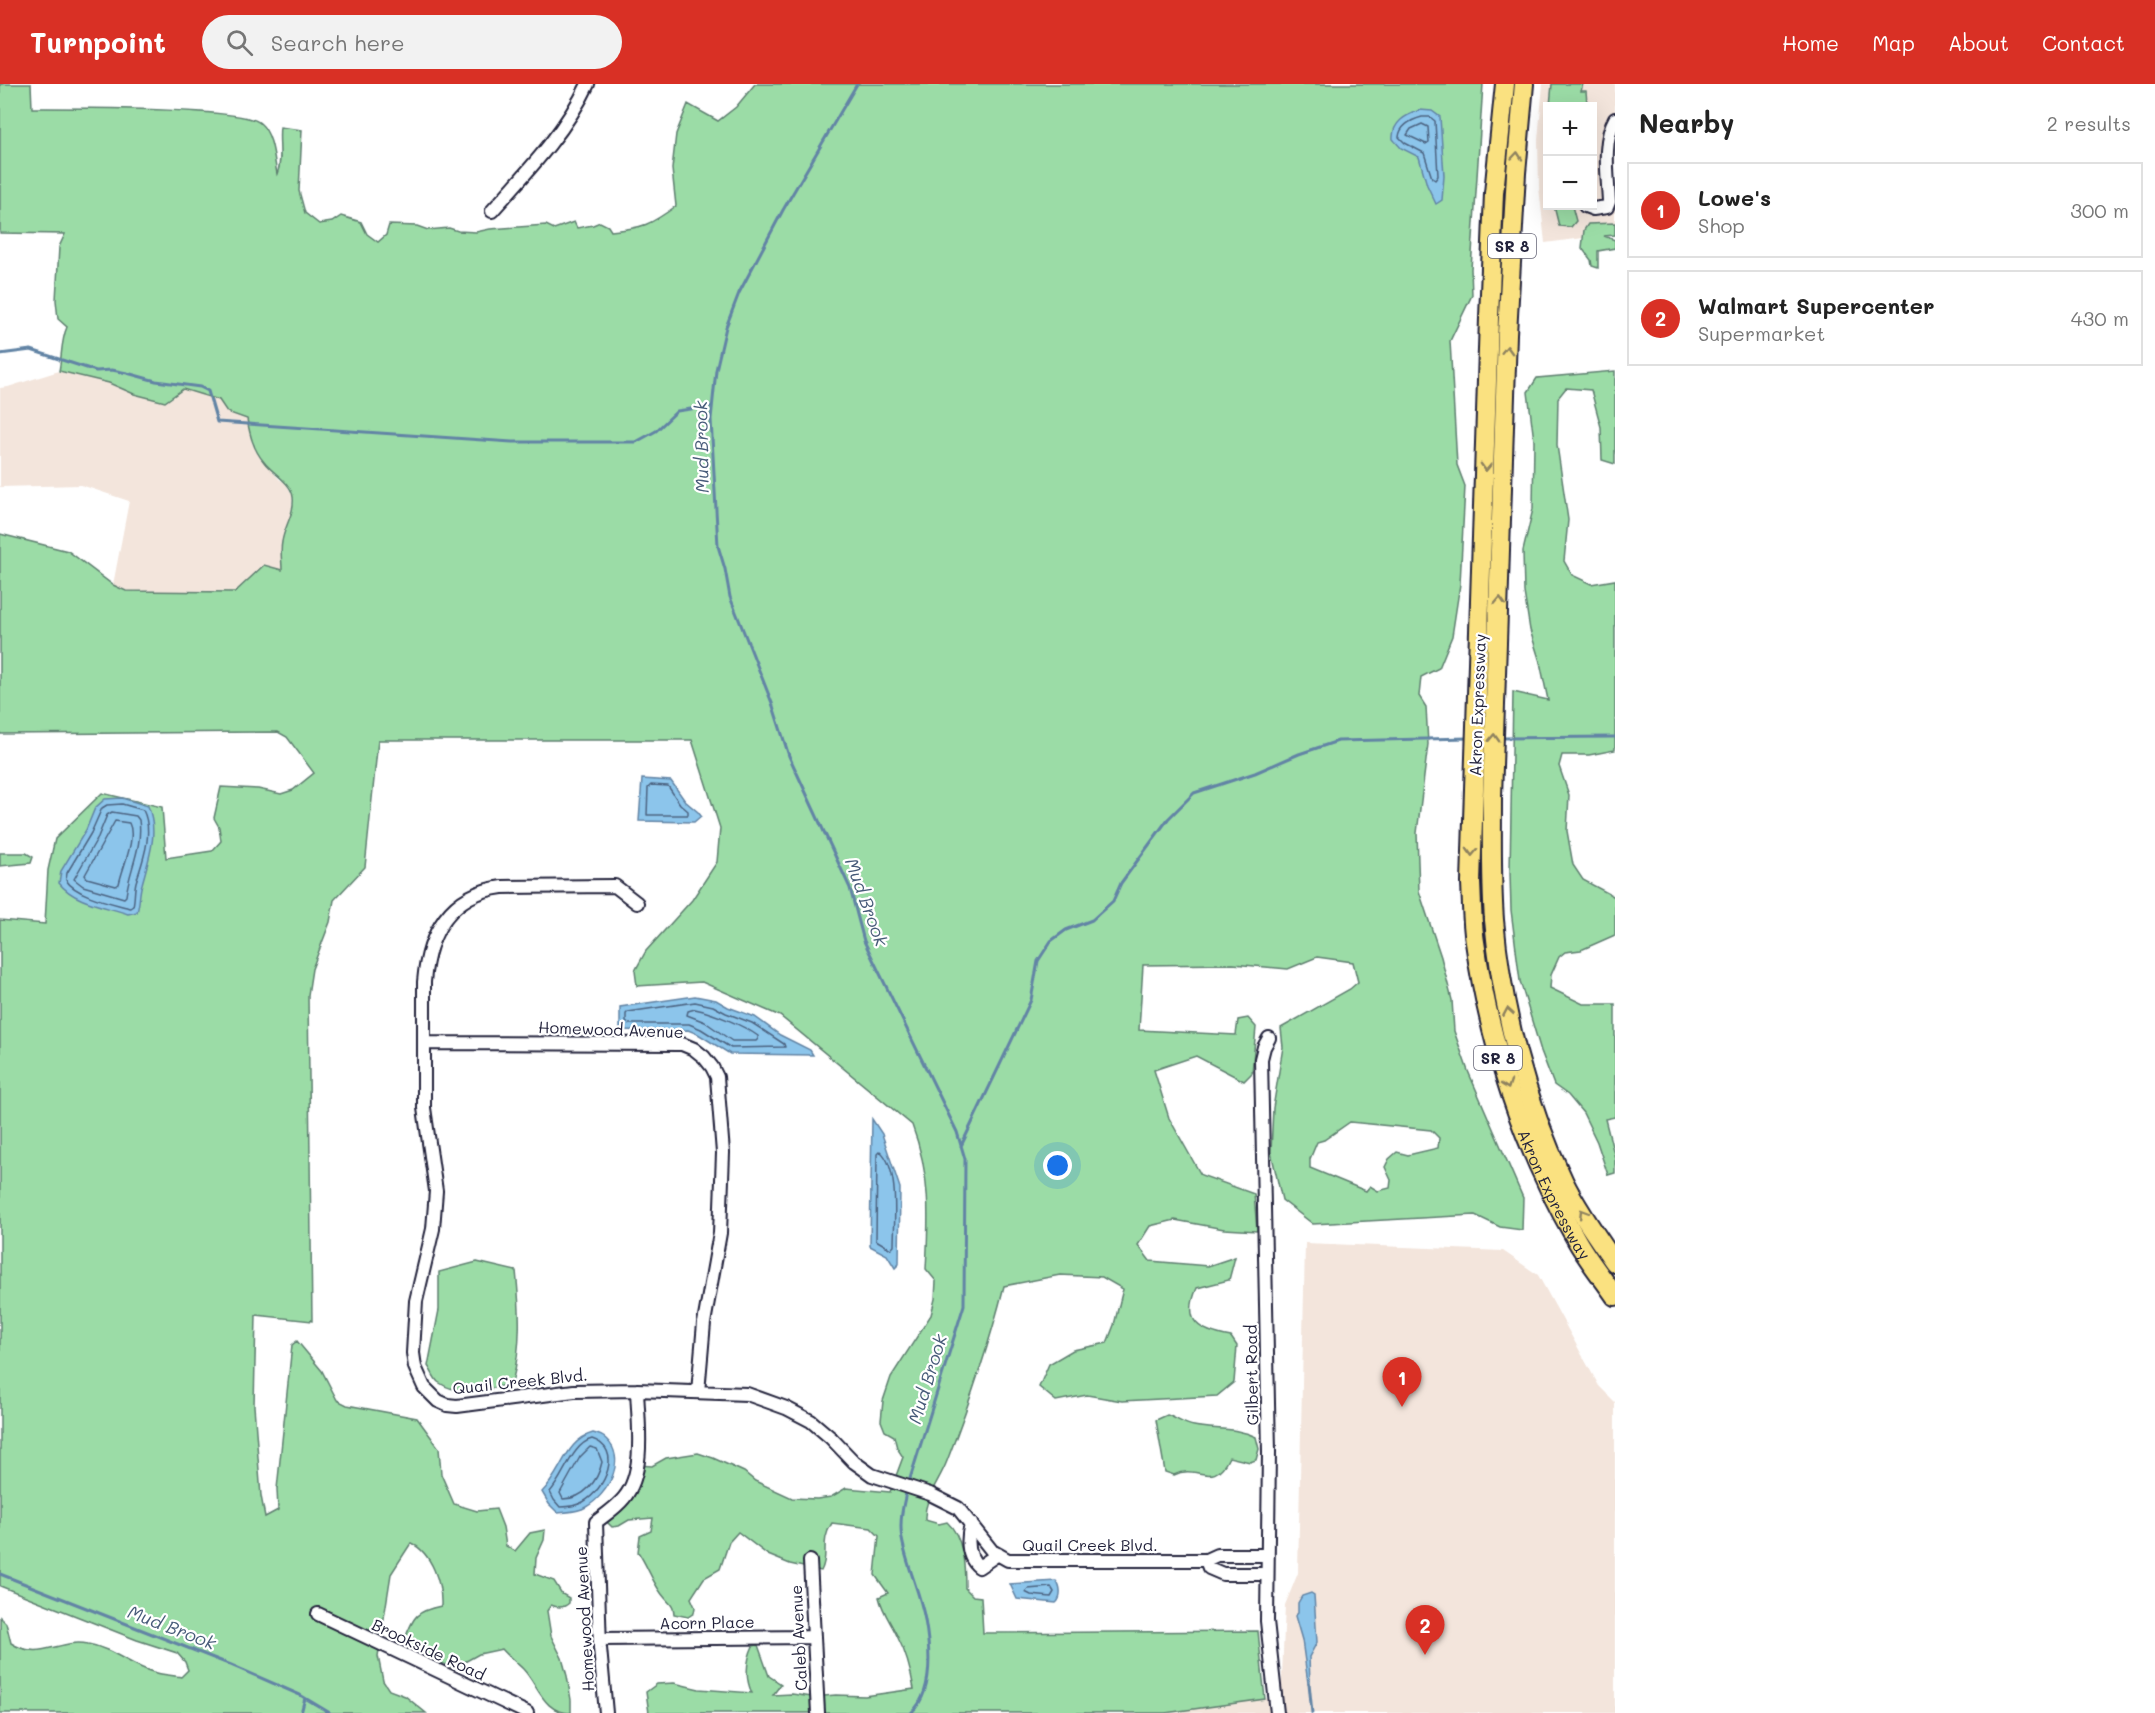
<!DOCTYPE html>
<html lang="en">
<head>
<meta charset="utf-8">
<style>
	body { margin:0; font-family:Mali,sans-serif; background:#f2f2f2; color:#222 }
	.controls { position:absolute; right:18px; top:18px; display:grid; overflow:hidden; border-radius:0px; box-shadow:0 6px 24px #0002 }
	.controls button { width:54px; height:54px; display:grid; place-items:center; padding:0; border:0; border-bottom:2px solid #e0e0e0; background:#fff; color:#222; font:30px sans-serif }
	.you { position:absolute; left:1058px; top:1082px; width:21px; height:21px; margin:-15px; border:4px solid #fff; border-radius:50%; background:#1a73e8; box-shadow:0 0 0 9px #1a73e833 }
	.badge { display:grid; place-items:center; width:39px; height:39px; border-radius:50%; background:#d93025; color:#fff; font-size:20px; font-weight:700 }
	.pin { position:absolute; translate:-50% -50px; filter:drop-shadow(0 2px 3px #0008) }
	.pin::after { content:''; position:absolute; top:32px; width:21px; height:18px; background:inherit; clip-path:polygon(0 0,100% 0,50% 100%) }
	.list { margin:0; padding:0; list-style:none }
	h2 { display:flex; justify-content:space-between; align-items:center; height:78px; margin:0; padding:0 24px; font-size:26px }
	h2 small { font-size:20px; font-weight:400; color:#767676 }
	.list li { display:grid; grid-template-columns:39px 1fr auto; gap:18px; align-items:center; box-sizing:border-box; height:96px; margin:0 12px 12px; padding:0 12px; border:2px solid #e0e0e0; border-radius:0px }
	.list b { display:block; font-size:22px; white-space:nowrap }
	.list p { margin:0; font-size:20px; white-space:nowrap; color:#767676 }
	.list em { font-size:20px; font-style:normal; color:#767676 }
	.icon { flex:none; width:33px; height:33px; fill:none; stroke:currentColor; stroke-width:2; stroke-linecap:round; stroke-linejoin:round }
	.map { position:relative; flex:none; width:1615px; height:1629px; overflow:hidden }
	header { display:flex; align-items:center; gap:36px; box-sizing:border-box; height:84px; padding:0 30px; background:#d93025; color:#fff }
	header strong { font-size:28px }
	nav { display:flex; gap:33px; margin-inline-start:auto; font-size:21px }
	.search { width:420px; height:54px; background:#f2f2f2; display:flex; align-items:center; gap:15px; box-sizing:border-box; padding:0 21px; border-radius:33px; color:#767676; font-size:22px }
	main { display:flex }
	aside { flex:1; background:#fff }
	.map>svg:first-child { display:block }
	.built { fill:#f3e5dc; fill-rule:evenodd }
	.green { fill:#9bdca6; stroke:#5e7f70; stroke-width:1.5; fill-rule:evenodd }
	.water { fill:#8cc5eb; stroke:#6284a5; stroke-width:1.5 }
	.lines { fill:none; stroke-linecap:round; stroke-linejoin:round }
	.shore { stroke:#4c6381; stroke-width:1.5 }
	.stream { stroke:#6284a5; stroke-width:3 }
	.minor-casing { stroke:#22223b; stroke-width:16 }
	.highway-casing { stroke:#22223b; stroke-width:22 }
	.minor { stroke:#fff; stroke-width:12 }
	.highway { stroke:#fae180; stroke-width:18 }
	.oneway { stroke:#8e825e }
	.labels { text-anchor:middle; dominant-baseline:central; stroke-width:4.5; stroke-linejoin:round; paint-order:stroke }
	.shield { fill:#fff; stroke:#646476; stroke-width:1.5 }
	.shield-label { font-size:15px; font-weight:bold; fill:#22223b }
	.street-label { font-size:16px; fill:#22223b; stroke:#fff }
	.water-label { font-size:18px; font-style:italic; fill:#475b79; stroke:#fff }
</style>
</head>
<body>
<header>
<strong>Turnpoint</strong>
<div class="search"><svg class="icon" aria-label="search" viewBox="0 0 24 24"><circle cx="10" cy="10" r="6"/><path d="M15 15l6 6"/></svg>Search here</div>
<nav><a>Home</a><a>Map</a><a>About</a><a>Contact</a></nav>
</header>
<main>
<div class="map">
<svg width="1615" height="1629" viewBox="0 0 1615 1629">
	<rect width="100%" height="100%" fill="#fff"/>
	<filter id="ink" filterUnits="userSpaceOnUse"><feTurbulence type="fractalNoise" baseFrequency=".0167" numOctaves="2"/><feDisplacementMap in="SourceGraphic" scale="12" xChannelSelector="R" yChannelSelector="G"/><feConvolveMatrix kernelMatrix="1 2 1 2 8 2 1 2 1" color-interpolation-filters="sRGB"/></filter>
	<g filter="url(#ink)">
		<path class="built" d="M1543,0H1615V150L1545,159L1539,103L1538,56ZM1548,22H1592V122H1548Z
			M59,287L109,299L134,310L165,318L183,305L219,316L227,328L247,335L252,359L264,378L280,396L285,398L293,412L291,434L282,458V487L264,481L235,508L126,507L113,501L129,417L81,401L0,403V304L8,303Z
			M1305,1159L1503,1167L1538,1191L1599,1302L1615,1318V1629H1283L1281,1615L1285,1521L1298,1489Z
			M1269,1614L1271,1629H1165L1265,1615Z"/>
		<path class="green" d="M0,0H31L32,24C66,24 242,23 260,39C273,50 274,74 277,90C283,76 278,58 280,43L302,46L299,107L305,129L319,140L332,138L341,132L361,138L367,150L378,158L386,151L389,141L417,142L428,146L449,144L458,147L476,148L490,145L546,141L554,145L574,138L577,144L593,141L600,138L608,142L611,147C643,144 650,141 676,122L672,85L676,50L688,20L718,37L736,23L755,0H1483L1471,185L1472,211L1450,257L1457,381L1465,402L1460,500L1452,552L1439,584L1421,593L1419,612L1426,623L1428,660L1417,749L1419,807L1441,873L1452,916L1454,947L1468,987L1523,1114L1522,1146L1500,1143L1475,1131L1313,1140L1282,1116L1271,1068L1273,1024L1283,963L1281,944L1350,905L1358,898L1353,878L1317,873L1288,885L1233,880L1143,881L1139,946L1236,951L1238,936L1248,934L1256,943L1252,989L1244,997L1196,972L1154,986L1169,1034L1201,1091L1254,1110L1257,1147L1224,1145L1175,1136L1150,1142L1138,1161L1150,1177L1208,1182L1235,1173L1229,1196L1197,1204C1182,1238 1199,1247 1231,1253L1237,1262L1234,1298L1217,1312L1122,1317L1087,1311L1056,1317L1039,1303L1049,1280L1073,1266L1107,1259L1114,1241L1123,1205L1102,1193L1060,1191L1004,1202C989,1262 969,1320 947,1377C939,1398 924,1413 925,1436L939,1440L947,1438C964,1453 965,1483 965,1504L973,1512L981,1513L983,1549L1258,1547L1265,1615L1165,1629H649L646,1608L657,1600L674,1599L699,1605L752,1609C745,1595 746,1577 753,1562L758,1561L769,1592L781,1600L773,1611L792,1610L812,1613L836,1611L865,1612L914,1605C911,1588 907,1571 899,1556C893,1541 883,1530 879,1513L888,1509L875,1491L879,1452L871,1444L832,1439C819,1459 830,1470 821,1487L790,1480L768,1471L738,1448L729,1458L720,1485L704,1494L691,1514L695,1523L694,1529L688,1533L674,1530C674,1522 670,1520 665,1514C653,1501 648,1482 638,1468L640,1452L651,1447L653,1434L629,1436L619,1442L612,1443L607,1438L605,1430L625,1414L638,1381L652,1382L666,1374L698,1369L713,1374L744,1388L755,1397L792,1414L817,1415L831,1413L846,1404L890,1408L903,1373L897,1364L894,1352L885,1347L881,1337L883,1317L891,1293L931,1231L935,1215L936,1197L926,1185C929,1133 931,1091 912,1041L780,932L702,898L637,902L635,887L646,867L692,816L717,778L720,744L692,656H378L365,783L334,816L330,838L312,885L308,911L312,1237L256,1231L254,1322L261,1412L265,1433L278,1426L277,1405L292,1261L297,1257L322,1287L337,1316L347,1321L417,1334L439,1364L441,1390L454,1420L477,1427L496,1425L503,1443L506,1462L515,1467L530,1449L545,1446L544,1456L536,1474L535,1490L554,1497L562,1510L569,1514V1519C564,1524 558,1524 551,1521L547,1527L551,1552L562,1574L567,1592L571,1616V1629C543,1629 539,1602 523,1585C516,1578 508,1572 502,1565L479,1570L454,1584L411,1567L405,1555C413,1533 416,1527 441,1522C442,1500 432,1469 411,1459L391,1490L378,1572L383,1597L389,1606L405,1612L426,1629H0V1533L6,1539L11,1559C40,1578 60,1554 88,1560C112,1564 131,1582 153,1588C162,1591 172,1591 181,1593L188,1586L185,1578L177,1569L137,1556L0,1502V836L45,840L48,786L55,755L102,709L162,723L166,774L212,767L221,757L219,743L214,734L221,703L258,705L281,710L293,706L314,689L287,653L278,648L0,650V450L68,467L113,501L126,507L235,508L264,481L282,486C282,477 280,467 282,458C284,443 295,429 293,413C291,398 272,389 264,378C253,365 250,351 247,335L227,328L219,316L183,305L165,318L134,310L109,299L59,287C62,272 61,256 67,243L58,235L56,216L59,163L65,150L0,149ZM1350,1038L1431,1046L1439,1054L1438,1064L1408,1071L1397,1068L1389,1075L1385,1083L1391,1096L1390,1104L1378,1107L1370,1102L1366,1107L1310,1084V1075L1317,1058L1324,1056Z
			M1552,0H1583L1581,7H1586L1587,20L1583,22H1550Z
			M1554,122H1572L1576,137L1571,143L1559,142Z
			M1615,139V151L1604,152L1615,156V164L1598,167V184L1592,182L1591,176L1582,164L1584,146L1588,140Z
			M1615,287V380L1602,376L1601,343L1591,306L1566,304L1558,314L1557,361L1568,436L1564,477L1572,491L1591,500L1615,496V666L1589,671H1562L1559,682L1569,711L1567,747L1573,781L1583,796L1615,813V851L1581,866L1565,868L1559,873L1551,891L1550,904L1583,920H1615V1033L1605,1035L1615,1074V1089L1608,1091L1597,1058L1583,1029L1568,1011L1554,1001L1541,967L1520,897L1511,826L1510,789L1513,608L1548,616L1540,578L1530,546L1524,508L1523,467L1533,425L1534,357L1528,308L1537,294Z
			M26,769L33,773L31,779L0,782V769Z
			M477,1178L516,1187C520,1225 522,1261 512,1299C489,1306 461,1314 438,1298C434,1294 431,1286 428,1282L439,1226V1188Z
			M1167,1331C1176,1334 1185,1341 1194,1342C1215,1346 1236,1343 1256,1353L1259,1365L1256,1376L1250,1378L1229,1373C1213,1407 1198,1379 1174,1391L1165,1388L1156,1336Z"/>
		<path class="water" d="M1420,26L1432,27L1440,33L1444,92L1442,116L1436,120L1427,101L1419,73L1401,64L1393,55C1392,38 1406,31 1420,26Z
			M642,695L671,697L685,717L698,728L701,732L694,738L639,737Z
			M122,714L148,722C159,748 149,774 142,800C139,809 140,819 137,828L128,830C105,822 75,819 59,799L61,787L86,746L95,724L105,715Z
			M695,912L716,916L728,923L755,933L780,951L810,966L813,971L730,970L698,950L688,946L659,947L620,946V923Z
			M872,1035L882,1050L900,1104L899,1180L895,1184L887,1171L870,1162Z
			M593,1349C597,1350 603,1352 606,1355C628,1375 608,1411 586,1423C578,1428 568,1428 558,1429L549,1420L542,1408C562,1388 566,1356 593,1349Z
			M1056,1497C1061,1503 1062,1514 1056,1519L1017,1515L1010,1500Z
			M1311,1509L1314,1511L1317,1558L1309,1573L1310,1599H1308L1302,1556L1295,1532L1298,1529V1519L1302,1512Z"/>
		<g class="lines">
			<path class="shore" d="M1422,33H1430L1435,37L1438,92L1435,96L1432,94L1424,69L1405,59L1399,53C1400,41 1411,36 1422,33Z
				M1422,40L1428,43L1429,58L1426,60L1407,51L1411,45Z
				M651,701L668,702L680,720L688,727V731H647L648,704Z
				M122,720L143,726C154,748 143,776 136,798C134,806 135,814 133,822L130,824C112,819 76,812 66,796L67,789L91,749L102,724L107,721Z
				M112,728L136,732L139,736C143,763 129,786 126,812L124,814L83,802L74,795L98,753L107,731Z
				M115,737L129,739C137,754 122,784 119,800L116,802L87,794L85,791Z
				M695,918L713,922L726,929L752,939L784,960L785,963L731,964L701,945L689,940H629L626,938V930L628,928Z
				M695,925C713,929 743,941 758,952V955L756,957H732L705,938L687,931L688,927Z
				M880,1067C900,1084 894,1138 894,1162L891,1165L876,1156L877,1070Z
				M592,1355C624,1365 605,1406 583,1418C576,1422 568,1423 560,1423L554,1416L550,1408C564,1393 572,1360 592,1355Z
				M590,1363L597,1365L602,1378C598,1397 584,1415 563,1415L560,1409L580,1373Z
				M1051,1503L1054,1508L1051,1513L1031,1511L1025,1508L1028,1505Z"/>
			<path class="stream" d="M857,0L783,126L739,209L726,243L716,286L711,335L718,462L725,485L730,513L772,619L789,672L850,804L864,857L957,1048L965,1075L964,1221L909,1398
				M0,270L31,266L96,287L112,286L127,289L156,297L200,303L208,307L217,338L512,358H636L656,347L677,327L712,322
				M1500,654L1615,653
				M961,1062L1031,916L1038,877L1051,857L1066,846L1092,836L1113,817L1121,799L1168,735L1194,709L1255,689L1299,670L1338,657L1469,654
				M907,1405C903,1421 899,1438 902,1455C907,1483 920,1508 925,1536C930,1564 934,1608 911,1629
				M0,1490L231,1581L300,1611L330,1629
				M1309,1599L1312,1629
				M301,1629L305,1614"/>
			<g class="minor-casing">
				<path id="minor" d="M1585,122L1593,125L1607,123L1609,118C1608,92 1602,58 1615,35
					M492,127C527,88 566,47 588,0
					M637,819L615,802L502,803C450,810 428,849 424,898V1024L436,1107L433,1145L416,1217L413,1269L415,1283L424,1303L438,1317L447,1321L457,1322L574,1307L637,1306L747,1310L786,1324L811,1337L831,1354L854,1378L872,1391L930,1410L958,1424L992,1467L1008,1476H1206L1217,1471H1268
					M1269,954L1264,963L1261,975L1269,1368L1267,1537L1277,1629
					M425,959L682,960L694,965L704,973L712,983L717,993L723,1069L720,1149L704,1239L698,1308
					M971,1439C967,1455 966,1472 979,1483L998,1470
					M1206,1476L1209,1484L1223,1490H1267
					M810,1477L818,1629
					M318,1530L527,1629
					M600,1555L814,1553
					M606,1629L600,1564L596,1438C605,1431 617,1423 624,1414C646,1388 638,1337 637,1306"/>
			</g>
			<g class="highway-casing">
				<g id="highway">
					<path id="s1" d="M1505,0L1494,109L1489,234L1471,799C1472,818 1472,839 1475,858C1490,963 1523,1063 1576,1155C1587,1175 1602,1193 1615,1212"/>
					<path d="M1524,0L1516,89L1507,250L1492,713C1492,754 1491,795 1494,836C1502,925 1525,1017 1564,1098C1578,1126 1597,1153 1615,1179"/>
				</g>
			</g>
			<use href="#minor" class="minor"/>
			<use href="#highway" class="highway"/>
		</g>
		<defs><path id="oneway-chevron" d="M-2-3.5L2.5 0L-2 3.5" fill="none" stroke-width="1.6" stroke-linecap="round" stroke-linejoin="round" transform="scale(1.5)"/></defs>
		<g class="oneway">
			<use href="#oneway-chevron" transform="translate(1517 72) rotate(-85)"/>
			<use href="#oneway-chevron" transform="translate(1507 266) rotate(-88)"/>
			<use href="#oneway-chevron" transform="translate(1486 383) rotate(92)"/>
			<use href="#oneway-chevron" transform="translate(1500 517) rotate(-88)"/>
			<use href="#oneway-chevron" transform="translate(1494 654) rotate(-88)"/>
			<use href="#oneway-chevron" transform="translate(1472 768) rotate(92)"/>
			<use href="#oneway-chevron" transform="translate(1508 928) rotate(-100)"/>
			<use href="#oneway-chevron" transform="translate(1507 1001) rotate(71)"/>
			<use href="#oneway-chevron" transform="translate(1583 1129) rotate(-122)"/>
		</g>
	</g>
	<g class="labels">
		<g class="shield">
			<rect x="1488" y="150" width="48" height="24" rx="4.5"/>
			<rect x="1474" y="962" width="48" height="24" rx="4.5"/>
		</g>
		<g class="shield-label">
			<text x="1512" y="162">SR 8</text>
			<text x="1498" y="974">SR 8</text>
		</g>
		<g class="street-label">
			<text transform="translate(1477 621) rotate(-88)">Akron Expressway</text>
			<text transform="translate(611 945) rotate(2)">Homewood Avenue</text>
			<text stroke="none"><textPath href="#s1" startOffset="1125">Akron Expressway</textPath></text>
			<text transform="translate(1251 1291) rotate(-91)">Gilbert Road</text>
			<text transform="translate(520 1297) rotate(-6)">Quail Creek Blvd.</text>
			<text x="1090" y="1460">Quail Creek Blvd.</text>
			<text transform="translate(584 1535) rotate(-93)">Homewood Avenue</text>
			<text transform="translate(707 1538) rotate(-1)">Acorn Place</text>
			<text transform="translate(798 1554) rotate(-93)">Caleb Avenue</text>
			<text transform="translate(429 1565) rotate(25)">Brookside Road</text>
		</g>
		<g class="water-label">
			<text transform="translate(701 363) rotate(-91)">Mud Brook</text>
			<text transform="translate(867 818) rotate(70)">Mud Brook</text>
			<text transform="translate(927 1295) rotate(-73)">Mud Brook</text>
			<text transform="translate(172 1543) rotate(21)">Mud Brook</text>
		</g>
	</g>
</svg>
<div class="controls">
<button>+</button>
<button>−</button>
</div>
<div class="you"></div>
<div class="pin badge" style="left:1402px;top:1323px">1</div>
<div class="pin badge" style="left:1425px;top:1571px">2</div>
</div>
<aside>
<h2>Nearby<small>2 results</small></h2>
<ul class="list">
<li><span class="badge">1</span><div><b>Lowe's</b><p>Shop</p></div><em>300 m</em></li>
<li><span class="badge">2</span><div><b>Walmart Supercenter</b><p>Supermarket</p></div><em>430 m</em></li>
</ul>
</aside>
</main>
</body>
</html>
